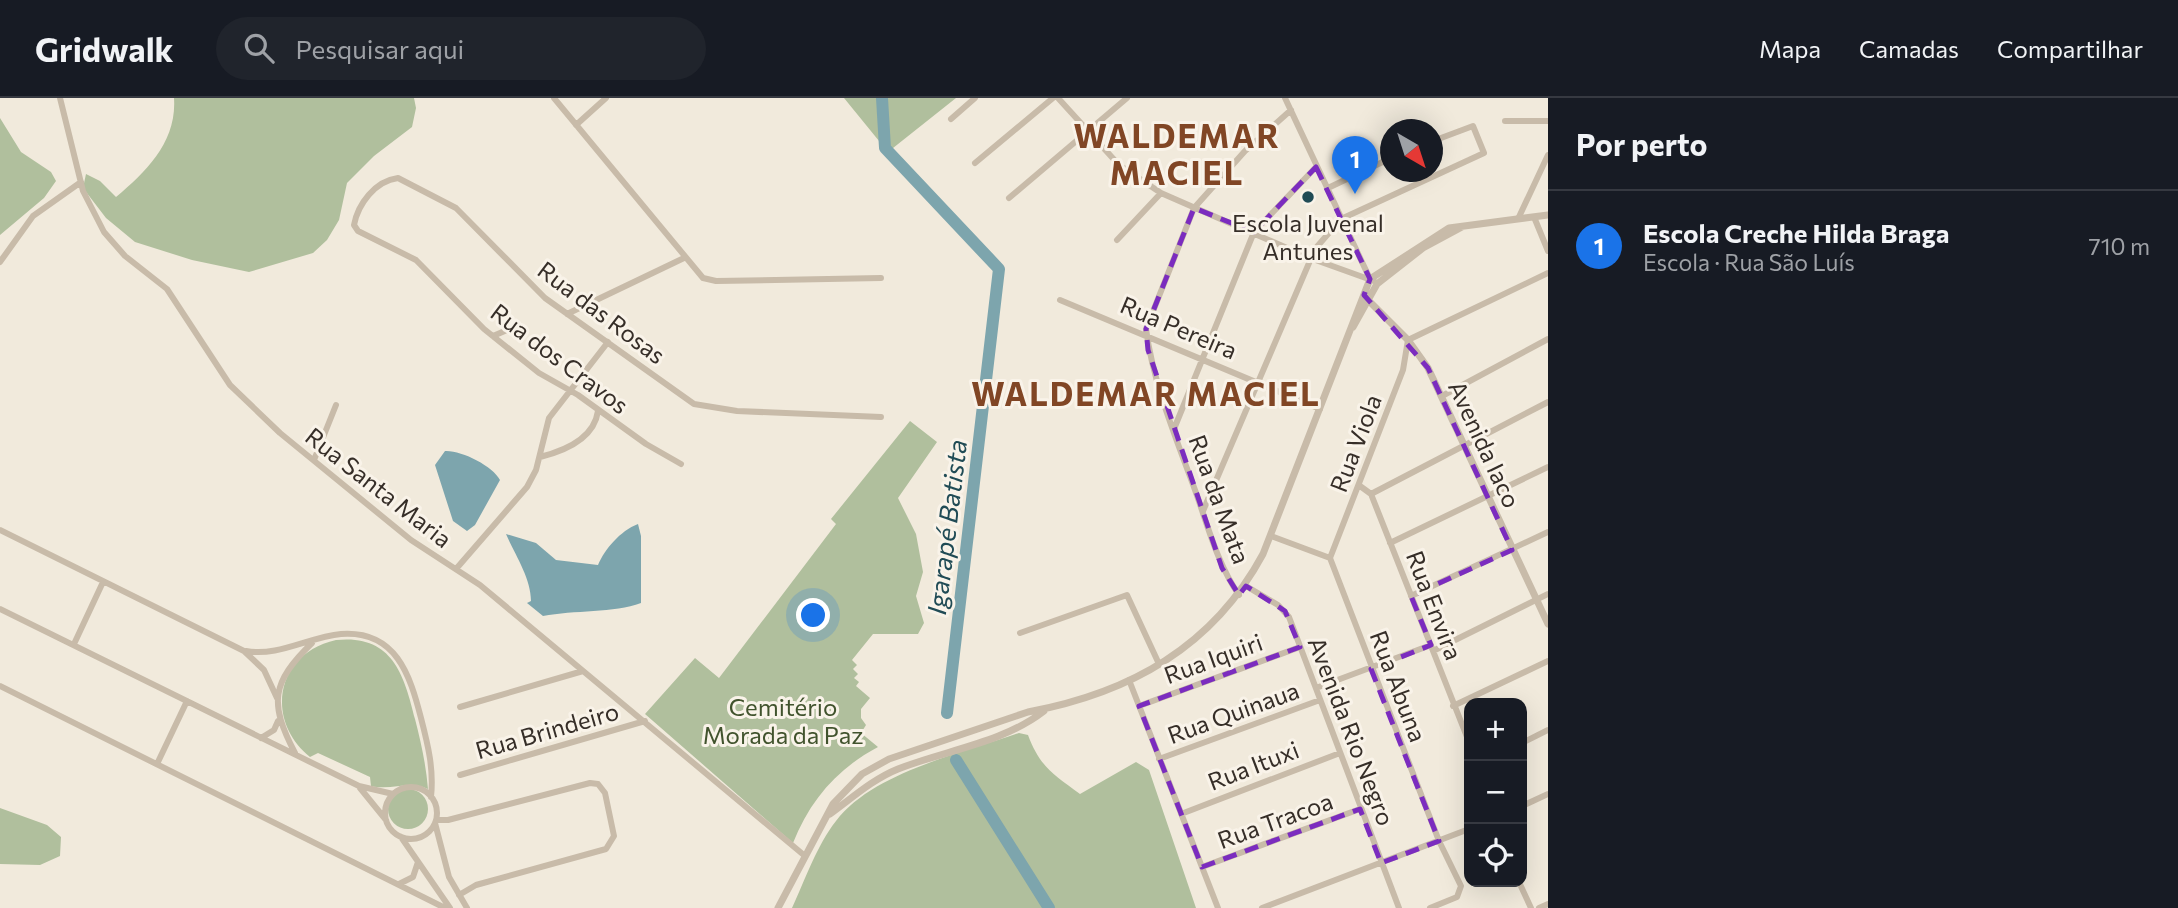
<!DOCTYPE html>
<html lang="pt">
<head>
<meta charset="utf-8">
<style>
	body { margin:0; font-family:Commissioner,sans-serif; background:#20242c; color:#f1f3f6 }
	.controls { position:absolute; right:21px; bottom:21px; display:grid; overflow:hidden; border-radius:14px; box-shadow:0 7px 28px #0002 }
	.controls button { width:63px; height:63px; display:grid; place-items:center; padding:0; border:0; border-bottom:2px solid #363941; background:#171b24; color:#f1f3f6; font:35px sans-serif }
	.compass { position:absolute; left:1380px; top:21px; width:63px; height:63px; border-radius:50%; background:#171b24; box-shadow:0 7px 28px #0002; rotate:141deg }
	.you { position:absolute; left:814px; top:518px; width:24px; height:24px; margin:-18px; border:5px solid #fff; border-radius:50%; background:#1a73e8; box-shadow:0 0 0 10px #1a73e833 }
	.badge { display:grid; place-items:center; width:46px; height:46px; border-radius:50%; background:#1a73e8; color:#fff; font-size:23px; font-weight:700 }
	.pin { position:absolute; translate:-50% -58px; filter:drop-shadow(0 2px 4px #0008) }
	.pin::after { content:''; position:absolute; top:37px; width:24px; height:21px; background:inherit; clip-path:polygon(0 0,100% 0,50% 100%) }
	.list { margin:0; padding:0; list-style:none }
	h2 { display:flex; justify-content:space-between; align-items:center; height:91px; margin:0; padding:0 28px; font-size:30px }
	h2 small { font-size:23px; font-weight:400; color:#9ea1a6 }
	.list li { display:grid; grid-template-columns:46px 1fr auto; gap:21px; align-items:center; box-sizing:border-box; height:112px; padding:0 28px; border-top:2px solid #363941 }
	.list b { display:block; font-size:26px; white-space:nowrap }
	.list p { margin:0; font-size:23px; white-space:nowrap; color:#9ea1a6 }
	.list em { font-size:23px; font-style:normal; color:#9ea1a6 }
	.icon { flex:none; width:38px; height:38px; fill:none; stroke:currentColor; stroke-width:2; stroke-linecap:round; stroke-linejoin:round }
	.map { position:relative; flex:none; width:1548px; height:810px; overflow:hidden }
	header { display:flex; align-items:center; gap:42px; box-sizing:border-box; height:98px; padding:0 35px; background:#171b24; border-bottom:2px solid #363941 }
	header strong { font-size:33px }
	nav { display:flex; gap:38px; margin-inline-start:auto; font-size:24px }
	.search { width:490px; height:63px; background:#20242c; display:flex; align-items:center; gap:18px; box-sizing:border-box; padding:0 24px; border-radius:38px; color:#9ea1a6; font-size:26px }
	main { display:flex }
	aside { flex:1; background:#171b24 }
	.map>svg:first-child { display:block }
	.green { fill:#b0bf9d }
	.water { fill:#7da5ad }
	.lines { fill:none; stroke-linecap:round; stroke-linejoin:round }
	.river { stroke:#7da5ad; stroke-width:12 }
	.minor { stroke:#c8bba9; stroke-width:6 }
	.tertiary { stroke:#c8bba9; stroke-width:7 }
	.marked { fill:none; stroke:#7b2cbf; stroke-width:5; stroke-dasharray:14 9; stroke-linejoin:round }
	.poi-dot { fill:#204b55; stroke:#f9f3e9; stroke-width:2.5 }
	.labels { text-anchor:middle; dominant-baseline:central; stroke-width:6; stroke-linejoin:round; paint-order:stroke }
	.poi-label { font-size:24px; fill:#362e28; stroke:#f9f3e9 }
	.street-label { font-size:24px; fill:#362e28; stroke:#f9f3e9 }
	.park-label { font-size:24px; fill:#41532d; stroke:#f9f3e9 }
	.water-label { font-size:26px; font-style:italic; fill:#204b55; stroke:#f9f3e9 }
	.district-label { font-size:32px; font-weight:bold; letter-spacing:2px; fill:#814625; stroke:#f9f3e9 }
</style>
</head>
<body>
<header>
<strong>Gridwalk</strong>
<div class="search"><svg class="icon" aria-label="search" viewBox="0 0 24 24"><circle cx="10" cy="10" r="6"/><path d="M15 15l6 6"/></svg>Pesquisar aqui</div>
<nav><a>Mapa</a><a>Camadas</a><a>Compartilhar</a></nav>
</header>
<main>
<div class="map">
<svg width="1548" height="810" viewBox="0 0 1548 810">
	<rect width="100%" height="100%" fill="#f1eadc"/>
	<path class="green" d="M174,0H414L416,10L412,29L374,58L347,85L339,122L327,142L313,155L249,174L192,162L135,144L106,120L83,90L86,76L100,83L116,99C147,73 177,43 174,0Z
		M844,0H956L888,54Z
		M0,20L21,54L51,74L56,83L44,100L0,137Z
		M910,323L937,344L898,400L916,436L923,474L916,498L924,525L918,536H873L852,562L857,567L853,571L858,576L854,580L859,584L856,588L870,600L861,611V620L866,627L861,635L878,649C838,670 810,702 793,745L645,616L695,560L719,580L836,426L831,421Z
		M336,542C392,536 404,576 415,621C421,644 426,667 428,691C409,682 392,693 371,688L370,679L318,655L310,659C264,622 276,555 336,542Z
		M1019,635L1028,637C1040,669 1053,676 1080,696L1136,664L1149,672L1196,810H792C805,782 817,747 836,723C873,674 963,655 1019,635Z
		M388 711a20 20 0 1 1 40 0a20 20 0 1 1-40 0Z
		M0,710L47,727L61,739L60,758L40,767L0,766Z"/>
	<path class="water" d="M445,353C461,352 493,368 500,382L475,427L467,433L453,423L435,367Z
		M638,426L641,438V505C614,515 574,512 543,518L527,505L531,503C531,480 515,457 506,436L536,445L556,462L598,467C605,451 620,433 638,426Z"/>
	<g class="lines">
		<path class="river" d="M882,0L885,50L999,171L947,615
			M956,662L1049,810"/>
		<path class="minor" d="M60,0L83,93L104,134L125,158L167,191L230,287L280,335L411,442L480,487L805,758
			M554,0L703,180L716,183L881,180
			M1058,0L1119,67L1161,95L1310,160L1374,183
			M1285,0L1370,181
			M951,21L975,0
			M1505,23H1548
			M576,27L606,0
			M975,65L1053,0
			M1328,90L1391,60
			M1009,100L1127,0
			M1534,119L1548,153
			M1518,121L1548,57
			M1117,142L1161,95
			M0,164L33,118L81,84
			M1060,202L1320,311
			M567,216L684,160
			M493,238L512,230
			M1442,298L1548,241
			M1174,331L1254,134L1316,69
			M540,359C564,353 594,341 598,313
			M314,362L336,307
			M681,366L646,346L578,297L539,275L484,231L416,162L358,133L354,127C358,106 375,83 398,80L456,110L545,200L694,306L737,313L881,319
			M1360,388L1371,396L1469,644
			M1371,396L1548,304
			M1203,413L1315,151L1341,121L1484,55L1473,28L1433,43
			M0,432L244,553L264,572L277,600
			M1271,438L1330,460L1439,743L1461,788L1457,799L1430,810
			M1390,445L1548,369
			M1330,460L1403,272L1408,242L1548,175
			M456,471L527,389L536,372L549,320L608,244
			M1246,488L1278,507L1289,519L1399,810
			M1239,497C1217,465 1208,428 1195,392C1176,340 1153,285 1146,231L1194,110L1245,53L1291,12
			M1411,498L1548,434
			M0,511L359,688L393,696
			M1020,535L1127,497L1159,566
			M74,546L103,484
			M246,553C278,559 309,539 341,536C396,532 410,577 421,620C428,647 434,671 431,699
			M1433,553L1548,496
			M1129,582L1218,810
			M0,588L445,810
			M1316,590L1431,547
			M1139,608L1300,549
			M1453,608L1548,563
			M460,609L583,573
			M261,640L274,632L278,623
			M1522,645L1548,632
			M295,655C269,605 271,585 312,545
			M1159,661L1320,602
			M157,666L187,603
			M460,677L645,623
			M385 715a26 26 0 1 1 52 0a26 26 0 1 1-52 0Z
			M360,690L386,722
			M1522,708L1548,696
			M1181,716L1340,655
			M436,722H448L590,685L598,686L605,695L614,738L606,751L476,787L459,797
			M435,725L449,779L467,810
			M401,739L450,810
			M1202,769L1360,711
			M1519,784L1531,810
			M399,786L413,779L418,764
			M1262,810L1469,731
			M1539,810L1548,806"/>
		<path class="tertiary" d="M1364,198L1408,242L1428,270L1548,526
			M1353,229L1377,186L1423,150L1462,129
			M830,716C852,700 873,681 898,671C946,652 1003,645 1044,613
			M778,810L833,706L862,676L889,661L1028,614C1130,595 1213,549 1263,456L1370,181L1449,130L1548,117"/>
	</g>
	<path class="marked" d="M1316,69L1370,181L1364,197L1428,270L1512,452L1411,498L1431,547L1371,571L1439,743L1381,765L1360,711L1202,769L1139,608L1300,549L1285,513L1246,488L1239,497L1222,470L1148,252L1146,231L1194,110L1254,134Z"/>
	<circle class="poi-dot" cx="1308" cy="99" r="7"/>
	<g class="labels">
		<g class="poi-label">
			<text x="1308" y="124">Escola Juvenal<tspan x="1308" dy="28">Antunes</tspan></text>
		</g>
		<g class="street-label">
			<text transform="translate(602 214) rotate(37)">Rua das Rosas</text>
			<text transform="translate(1179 229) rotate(23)">Rua Pereira</text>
			<text transform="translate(560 260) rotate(37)">Rua dos Cravos</text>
			<text transform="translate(1355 345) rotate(-69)">Rua Viola</text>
			<text transform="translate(1485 346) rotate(65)">Avenida Iaco</text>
			<text transform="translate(379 389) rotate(38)">Rua Santa Maria</text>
			<text transform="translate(1220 401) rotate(70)">Rua da Mata</text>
			<text transform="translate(1435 507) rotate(69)">Rua Envira</text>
			<text transform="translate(1213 560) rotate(-20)">Rua Iquiri</text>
			<text transform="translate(1399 588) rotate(69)">Rua Abuna</text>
			<text transform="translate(1233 614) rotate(-20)">Rua Quinaua</text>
			<text transform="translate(547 632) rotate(-16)">Rua Brindeiro</text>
			<text transform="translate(1352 633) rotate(69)">Avenida Rio Negro</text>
			<text transform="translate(1253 667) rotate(-21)">Rua Ituxi</text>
			<text transform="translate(1275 722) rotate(-20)">Rua Tracoa</text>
		</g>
		<g class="park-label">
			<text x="783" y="608">Cemitério<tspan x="783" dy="28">Morada da Paz</tspan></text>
		</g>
		<g class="water-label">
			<text transform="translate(946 429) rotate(-83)">Igarapé Batista</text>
		</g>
		<g class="district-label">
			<text x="1177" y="37">WALDEMAR<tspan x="1177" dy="37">MACIEL</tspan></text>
			<text x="1146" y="295">WALDEMAR MACIEL</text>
		</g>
	</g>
</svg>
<div class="controls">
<button>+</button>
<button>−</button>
<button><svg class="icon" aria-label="locate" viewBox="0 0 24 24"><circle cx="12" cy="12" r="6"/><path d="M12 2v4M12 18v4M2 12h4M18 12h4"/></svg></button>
</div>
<svg class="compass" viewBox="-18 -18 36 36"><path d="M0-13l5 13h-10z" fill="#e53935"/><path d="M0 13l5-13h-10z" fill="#9ea1a6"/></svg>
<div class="you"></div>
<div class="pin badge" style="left:1355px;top:96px">1</div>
</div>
<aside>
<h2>Por perto<small></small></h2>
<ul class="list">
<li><span class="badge">1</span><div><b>Escola Creche Hilda Braga</b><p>Escola · Rua São Luís</p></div><em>710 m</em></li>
</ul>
</aside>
</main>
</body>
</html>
